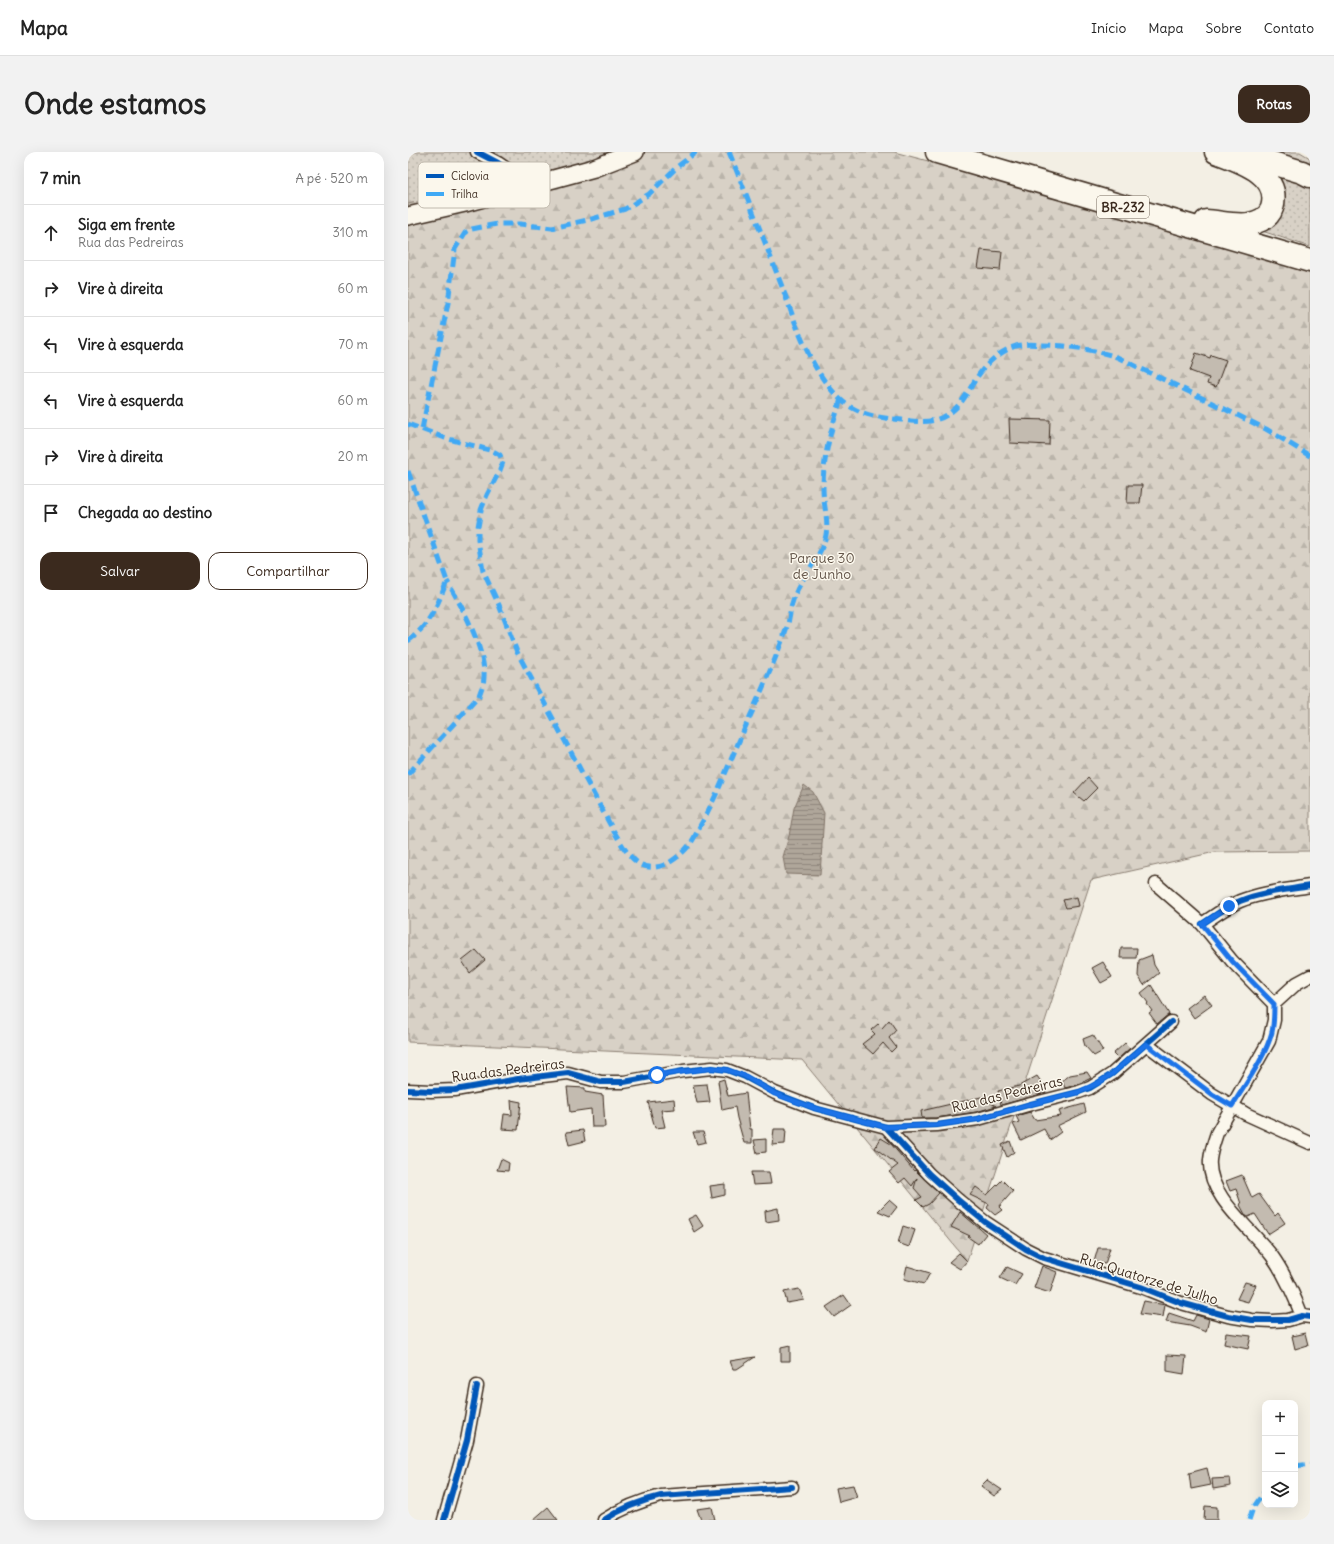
<!DOCTYPE html>
<html lang="pt">
<head>
<meta charset="utf-8">
<style>
	body { margin:0; font-family:Delius,sans-serif; background:#f2f2f2; color:#222 }
	.controls { position:absolute; right:12px; bottom:12px; display:grid; overflow:hidden; border-radius:8px; box-shadow:0 4px 16px #0002 }
	.controls button { width:36px; height:36px; display:grid; place-items:center; padding:0; border:0; border-bottom:1px solid #e0e0e0; background:#fff; color:#222; font:20px sans-serif }
	.stop { position:absolute; width:12px; height:12px; margin:-9px; border:3px solid #1a73e8; border-radius:50%; background:#fff }
	.stop.end { background:#1a73e8; border-color:#fff; box-shadow:0 1px 4px #0008 }
	.list { margin:0; padding:0; list-style:none }
	h2 { display:flex; justify-content:space-between; align-items:center; height:52px; margin:0; padding:0 16px; font-size:17px }
	h2 small { font-size:13px; font-weight:400; color:#767676 }
	.list li { display:grid; grid-template-columns:26px 1fr auto; gap:12px; align-items:center; box-sizing:border-box; height:56px; padding:0 16px; border-top:1px solid #e0e0e0 }
	.list b { display:block; font-size:15px; white-space:nowrap }
	.list p { margin:0; font-size:13px; white-space:nowrap; color:#767676 }
	.list em { font-size:13px; font-style:normal; color:#767676 }
	.actions { display:flex; gap:8px; padding:12px 16px }
	.actions a { flex:1; padding:9px 0; border:1px solid #3b2a1e; border-radius:12px; text-align:center; font-size:14px; color:#3b2a1e }
	.actions .main { background:#3b2a1e; color:#fff }
	.icon { flex:none; width:22px; height:22px; fill:none; stroke:currentColor; stroke-width:2; stroke-linecap:round; stroke-linejoin:round }
	.map { position:relative; flex:none; width:902px; height:1368px; overflow:hidden; border-radius:12px }
	header { display:flex; align-items:center; gap:24px; box-sizing:border-box; height:56px; padding:0 20px; background:#fff; border-bottom:1px solid #e0e0e0 }
	header strong { font-size:19px }
	nav { display:flex; gap:22px; margin-inline-start:auto; font-size:14px }
	.intro { display:flex; align-items:center; justify-content:space-between; box-sizing:border-box; height:96px; padding:0 24px }
	h1 { margin:0; font-size:28px }
	.button { padding:10px 18px; border-radius:12px; background:#3b2a1e; color:#fff; font-size:14px; font-weight:700 }
	main { display:flex; gap:24px; padding:0 24px }
	aside { flex:1; background:#fff; border-radius:12px; box-shadow:0 4px 16px #0002 }
	.map>svg:first-child { display:block }
	.grass { fill:url(#grass-dots); stroke:#8a7e72 }
	.forest { fill:url(#forest-firs); stroke:#8a7e72 }
	.water { fill:url(#water-rules); stroke:#817468 }
	.building { fill:#c3bbb0; stroke:#3b2a1e }
	.lines { fill:none; stroke-linecap:round; stroke-linejoin:round }
	.street-casing { stroke:#3b2a1e; stroke-width:15 }
	.secondary-casing { stroke:#3b2a1e; stroke-width:20 }
	.highway-casing { stroke:#3b2a1e; stroke-width:25 }
	.street { stroke:#fbf7ec; stroke-width:12 }
	.secondary { stroke:#fbf7ec; stroke-width:17 }
	.highway { stroke:#fbf7ec; stroke-width:22 }
	.quiet { stroke:#3fa9f5; stroke-width:5; stroke-dasharray:10 5; stroke-linecap:butt }
	.cycleway-casing { stroke:#fbf7ec; stroke-width:8 }
	.cycleway { stroke:#0057b8; stroke-width:6 }
	.route { stroke:#1a73e8; stroke-width:5 }
	.labels { text-anchor:middle; dominant-baseline:central; stroke-width:3; stroke-linejoin:round; paint-order:stroke }
	.shield { fill:#fbf7ec; stroke:#75685c; stroke-width:1 }
	.shield-label { font-size:13px; font-weight:bold; fill:#3b2a1e }
	.park-label { font-size:14px; fill:#625448; stroke:#fbf7ec }
	.street-label { font-size:14px; fill:#3b2a1e; stroke:#fbf7ec }
	.key { fill:#fbf7ec; stroke:#c1baae; stroke-width:1 }
	.key-label { font-size:11px; fill:#3b2a1e }
</style>
</head>
<body>
<header>
<strong>Mapa</strong>
<nav><a>Início</a><a>Mapa</a><a>Sobre</a><a>Contato</a></nav>
</header>
<div class="intro"><h1>Onde estamos</h1><a class="button">Rotas</a></div>
<main>
<aside>
<h2>7 min<small>A pé · 520 m</small></h2>
<ul class="list">
<li><svg class="icon" aria-label="ahead" viewBox="0 0 24 24"><path d="M12 20V5M6 11l6-6 6 6"/></svg><div><b>Siga em frente</b><p>Rua das Pedreiras</p></div><em>310 m</em></li>
<li><svg class="icon" aria-label="right" viewBox="0 0 24 24"><path d="M7 20v-9h11M14 6l5 5-5 5"/></svg><div><b>Vire à direita</b></div><em>60 m</em></li>
<li><svg class="icon" aria-label="left" viewBox="0 0 24 24"><path d="M17 20v-9H6M10 6l-5 5 5 5"/></svg><div><b>Vire à esquerda</b></div><em>70 m</em></li>
<li><svg class="icon" aria-label="left" viewBox="0 0 24 24"><path d="M17 20v-9H6M10 6l-5 5 5 5"/></svg><div><b>Vire à esquerda</b></div><em>60 m</em></li>
<li><svg class="icon" aria-label="right" viewBox="0 0 24 24"><path d="M7 20v-9h11M14 6l5 5-5 5"/></svg><div><b>Vire à direita</b></div><em>20 m</em></li>
<li><svg class="icon" aria-label="arrive" viewBox="0 0 24 24"><path d="M6 21V4h12l-3 4 3 4H6"/></svg><div><b>Chegada ao destino</b></div></li>
</ul>
<div class="actions"><a class="main">Salvar</a><a>Compartilhar</a></div>
</aside>
<div class="map">
<svg width="902" height="1368" viewBox="0 0 902 1368">
	<defs>
		<pattern id="grass-dots" width="8" height="8" patternUnits="userSpaceOnUse"><rect width="8" height="8" fill="#d8d1c6"/><path d="M2 2h.1M6 6h.1" fill="none" stroke="#bab4aa" stroke-width="1.8" stroke-linecap="round"/></pattern>
		<pattern id="forest-firs" width="22" height="20" patternUnits="userSpaceOnUse"><rect width="22" height="20" fill="#d8d1c6"/><path d="M5 1l3.5 6h-7zM16 11l3.5 6h-7z" fill="#bab4aa"/></pattern>
		<pattern id="water-rules" width="6" height="5" patternUnits="userSpaceOnUse"><rect width="6" height="5" fill="#afa69a"/><path d="M0 2.5h6" fill="none" stroke="#90877d"/></pattern>
	</defs>
	<rect width="100%" height="100%" fill="#f3efe4"/>
	<filter id="ink" filterUnits="userSpaceOnUse"><feTurbulence type="fractalNoise" baseFrequency=".025" numOctaves="2"/><feDisplacementMap in="SourceGraphic" scale="8" xChannelSelector="R" yChannelSelector="G"/><feConvolveMatrix kernelMatrix="1 2 1 2 8 2 1 2 1" color-interpolation-filters="sRGB"/></filter>
	<g filter="url(#ink)">
		<path class="grass" d="M0,0H209L130,25L0,52Z
			M860,0H892L902,6V18Z
			M860,15L902,34V95L839,74L868,68Z"/>
		<path class="forest" d="M209,0H486L630,38L791,86L902,121V699L807,700L683,728L559,1109L394,908L0,890V52L130,25Z"/>
		<path class="water" d="M396,633L405,640L416,661L412,723L378,722L375,705L381,684L386,656Z"/>
		<path class="building" d="M573,98L594,100L592,118L570,116Z
			M788,201L802,206L803,203L818,208L808,235L799,232L801,226L782,219Z
			M601,267L642,268L641,293L602,291Z
			M720,333H734L732,351H719Z
			M680,626L689,636L676,649L666,641Z
			M669,745L671,754L658,756L655,748Z
			M713,796H729L728,806H712Z
			M68,798L77,808L62,821L54,809Z
			M744,803L746,813L751,821L736,833L730,824L731,808Z
			M695,810L704,825L693,831L684,816Z
			M743,833L761,862L749,872L741,861L744,859L739,852L740,851L733,841Z
			M796,843L804,853L786,866L779,856Z
			M481,868L488,878L481,886L488,895L483,900L475,891L465,902L454,892L467,882L463,878L470,872L474,876Z
			M685,883L695,899L686,904L677,894L675,887Z
			M717,891L722,896L710,907L705,902Z
			M679,920L683,926L669,933L657,936L654,929L662,923Z
			M629,924L638,937L630,943L593,953L590,939L611,934Z
			M316,927L320,944L338,941L342,977H344V991H336L329,966L327,955L314,958L310,929Z
			M299,932L302,950L289,951L285,933Z
			M159,935L177,936V940L195,943L197,975H184L183,957L162,960Z
			M573,945L588,954L568,960L528,966H514L513,959Z
			M266,947L267,957L253,958L257,975L247,976L240,950Z
			M103,948L113,950L110,978L94,977L96,962L104,963Z
			M676,952L678,960L649,974L653,980L642,988L636,977L613,988L605,972L611,970L608,964L622,960L627,968L653,964L651,959Z
			M366,977H378L377,992L364,993Z
			M175,978L177,989L161,993L158,980Z
			M285,980H295L298,990L289,992Z
			M473,986L483,992L506,1019L507,1018L531,1041L521,1052L515,1055L508,1048L514,1045L506,1036L509,1026L504,1034L497,1026L491,1031L481,1020L490,1013L467,996Z
			M358,987V1000L349,1001L346,988Z
			M602,989L606,1000L599,1005L594,993Z
			M93,1007L101,1011L100,1019L89,1018Z
			M343,1020H361L363,1032L345,1033Z
			M834,1023L844,1046L851,1042L867,1064L870,1061L877,1071L860,1082L847,1062L840,1065L838,1064L832,1053L833,1052L828,1037L822,1039L818,1029Z
			M594,1028L605,1039L591,1055L594,1058L587,1063L579,1056L581,1052L562,1043L568,1035L579,1043Z
			M317,1032V1043L304,1046L302,1034Z
			M481,1048L489,1055L482,1064L470,1059Z
			M370,1056L371,1068L358,1070L357,1059Z
			M552,1060L578,1082L570,1092L560,1085L562,1084L543,1075Z
			M288,1063L295,1074L286,1080L280,1067Z
			M495,1074L507,1078L501,1095L490,1091Z
			M690,1096H702L697,1112L686,1110Z
			M551,1101L559,1109L552,1117L541,1110Z
			M499,1114L522,1121L516,1132L496,1127Z
			M634,1114L649,1120L642,1141L626,1136Z
			M599,1115L614,1122L607,1133L592,1126Z
			M837,1130L848,1133L840,1150L829,1147Z
			M391,1137L396,1148L379,1151L376,1140Z
			M436,1143L443,1153L426,1165L418,1155Z
			M736,1149L757,1153L755,1165L732,1162Z
			M761,1161L785,1169L788,1163L801,1167L798,1180L782,1174L758,1170Z
			M818,1181L843,1184L840,1197L816,1192Z
			M897,1181L900,1193L887,1197L884,1184Z
			M382,1193V1209H373V1195Z
			M759,1203L778,1204L776,1222L759,1219Z
			M347,1205L329,1217H325L322,1209Z
			M799,1316L803,1333L783,1337L781,1321Z
			M822,1326L823,1334L805,1337L804,1327Z
			M579,1328L594,1338L586,1344L573,1334Z
			M445,1333L449,1345L431,1350L428,1336Z
			M797,1354L809,1355V1368H796Z
			M140,1355L150,1368H125Z
			M304,1355L307,1368H293L289,1357Z"/>
		<g class="lines">
			<g class="street-casing">
				<path id="street" d="M69,0L90,11L122,33
					M748,732L794,772L824,809L866,852V868L861,889L809,981C806,990 803,998 802,1008C799,1044 844,1077 864,1104C877,1122 886,1143 894,1164
					M794,772C806,764 818,755 832,749C854,740 879,738 902,734
					M866,852L889,831L902,824
					M738,892L804,942L838,962L902,991
					M0,938L23,939L47,938L110,927L160,921L193,930H216L275,919L304,916L319,918L337,925L367,941L406,956L478,975L529,973L570,967L623,952L671,940L682,936L704,922L763,870
					M478,975L521,1022L550,1048L577,1070L618,1097L636,1106L733,1135L773,1151L820,1164L844,1168L864,1169L880,1168L894,1164L902,1165
					M36,1368L59,1288L69,1234
					M196,1368C214,1356 232,1349 253,1344L384,1335"/>
			</g>
			<g class="secondary-casing">
				<path id="secondary" d="M0,64L57,51L186,16L227,0"/>
			</g>
			<g class="highway-casing">
				<path id="highway" d="M529,0L902,109
					M835,2L894,20L902,24
					M798,69C812,70 827,74 841,72C851,70 861,66 864,56C874,22 832,9 808,0"/>
			</g>
			<use href="#street" class="street"/>
			<use href="#secondary" class="secondary"/>
			<use href="#highway" class="highway"/>
			<path class="quiet" d="M321,0C339,44 356,88 373,132C388,172 401,217 432,247C449,263 472,266 494,268C512,270 528,272 543,260C557,250 562,234 572,221C581,209 593,199 608,194C615,192 624,192 632,193C659,193 683,197 709,205L858,277L902,304
				M0,272L37,286L85,299L92,303L95,310L92,318L79,343L73,358L70,375V388L75,419L91,453L109,500L205,678C217,697 228,723 256,713C266,709 276,700 282,692C286,687 289,680 292,674C305,651 315,627 325,603C344,559 365,516 380,472C382,463 383,453 386,445C394,424 411,408 417,387C422,370 415,353 415,336C415,305 423,277 433,247
				M14,277L40,151L47,97L57,81L64,77L89,72H112L144,76L184,67L217,57L241,42L269,15L288,0
				M0,319L39,429C30,452 21,474 0,489
				M0,622L71,544C72,540 74,536 75,532C82,504 53,453 39,429
				M887,1314L902,1312
				M841,1368L845,1356L857,1339"/>
			<g class="cycleway-casing">
				<path id="cycleway" d="M69,0L90,11L122,33
					M794,772C806,764 818,755 832,749C854,740 879,738 902,734
					M0,938L23,939L47,938L110,927L160,921L193,930H216L275,919L304,916L319,918L337,925L367,941L406,956L478,975L529,973L570,967L623,952L671,940L682,936L704,922L763,870
					M478,975L521,1022L550,1048L577,1070L618,1097L636,1106L733,1135L773,1151L820,1164L844,1168H880L894,1164L902,1165
					M36,1368L59,1288L69,1234
					M196,1368C214,1356 232,1349 253,1344L384,1335"/>
			</g>
			<use href="#cycleway" class="cycleway"/>
		</g>
	</g>
	<g class="lines" filter="url(#ink)">
		<path class="route" d="M249,923L304,916L319,918L337,924L367,942L406,956L478,975L529,973L570,967L623,952L671,940L690,931L704,922L738,892L804,942L824,954C838,931 857,906 864,880C866,871 866,861 866,852L824,809L794,772L821,754"/>
	</g>
	<g class="labels">
		<rect class="shield" x="689" y="44" width="52" height="22" rx="3"/>
		<g class="shield-label">
			<text x="715" y="55">BR-232</text>
		</g>
		<g class="park-label">
			<text x="414" y="406">Parque 30<tspan x="414" dy="16">de Junho</tspan></text>
		</g>
		<g class="street-label">
			<text transform="translate(100 918) rotate(-7)">Rua das Pedreiras</text>
			<text transform="translate(599 942) rotate(-14)">Rua das Pedreiras</text>
			<text transform="translate(741 1127) rotate(17)">Rua Quatorze de Julho</text>
		</g>
	</g>
	<rect x="10" y="10" width="132" height="46" rx="6" class="key"/>
	<rect x="18" y="22" width="18" height="4" fill="#0057b8"/>
	<rect x="18" y="40" width="18" height="4" fill="#3fa9f5"/>
	<g class="key-label">
		<text x="43" y="28">Ciclovia</text>
		<text x="43" y="46">Trilha</text>
	</g>
</svg>
<div class="controls">
<button>+</button>
<button>−</button>
<button><svg class="icon" aria-label="layers" viewBox="0 0 24 24"><path d="M12 4l9 5-9 5-9-5zM3 14l9 5 9-5"/></svg></button>
</div>
<div class="stop" style="left:249px;top:923px"></div>
<div class="stop end" style="left:821px;top:754px"></div>
</div>
</main>
</body>
</html>
